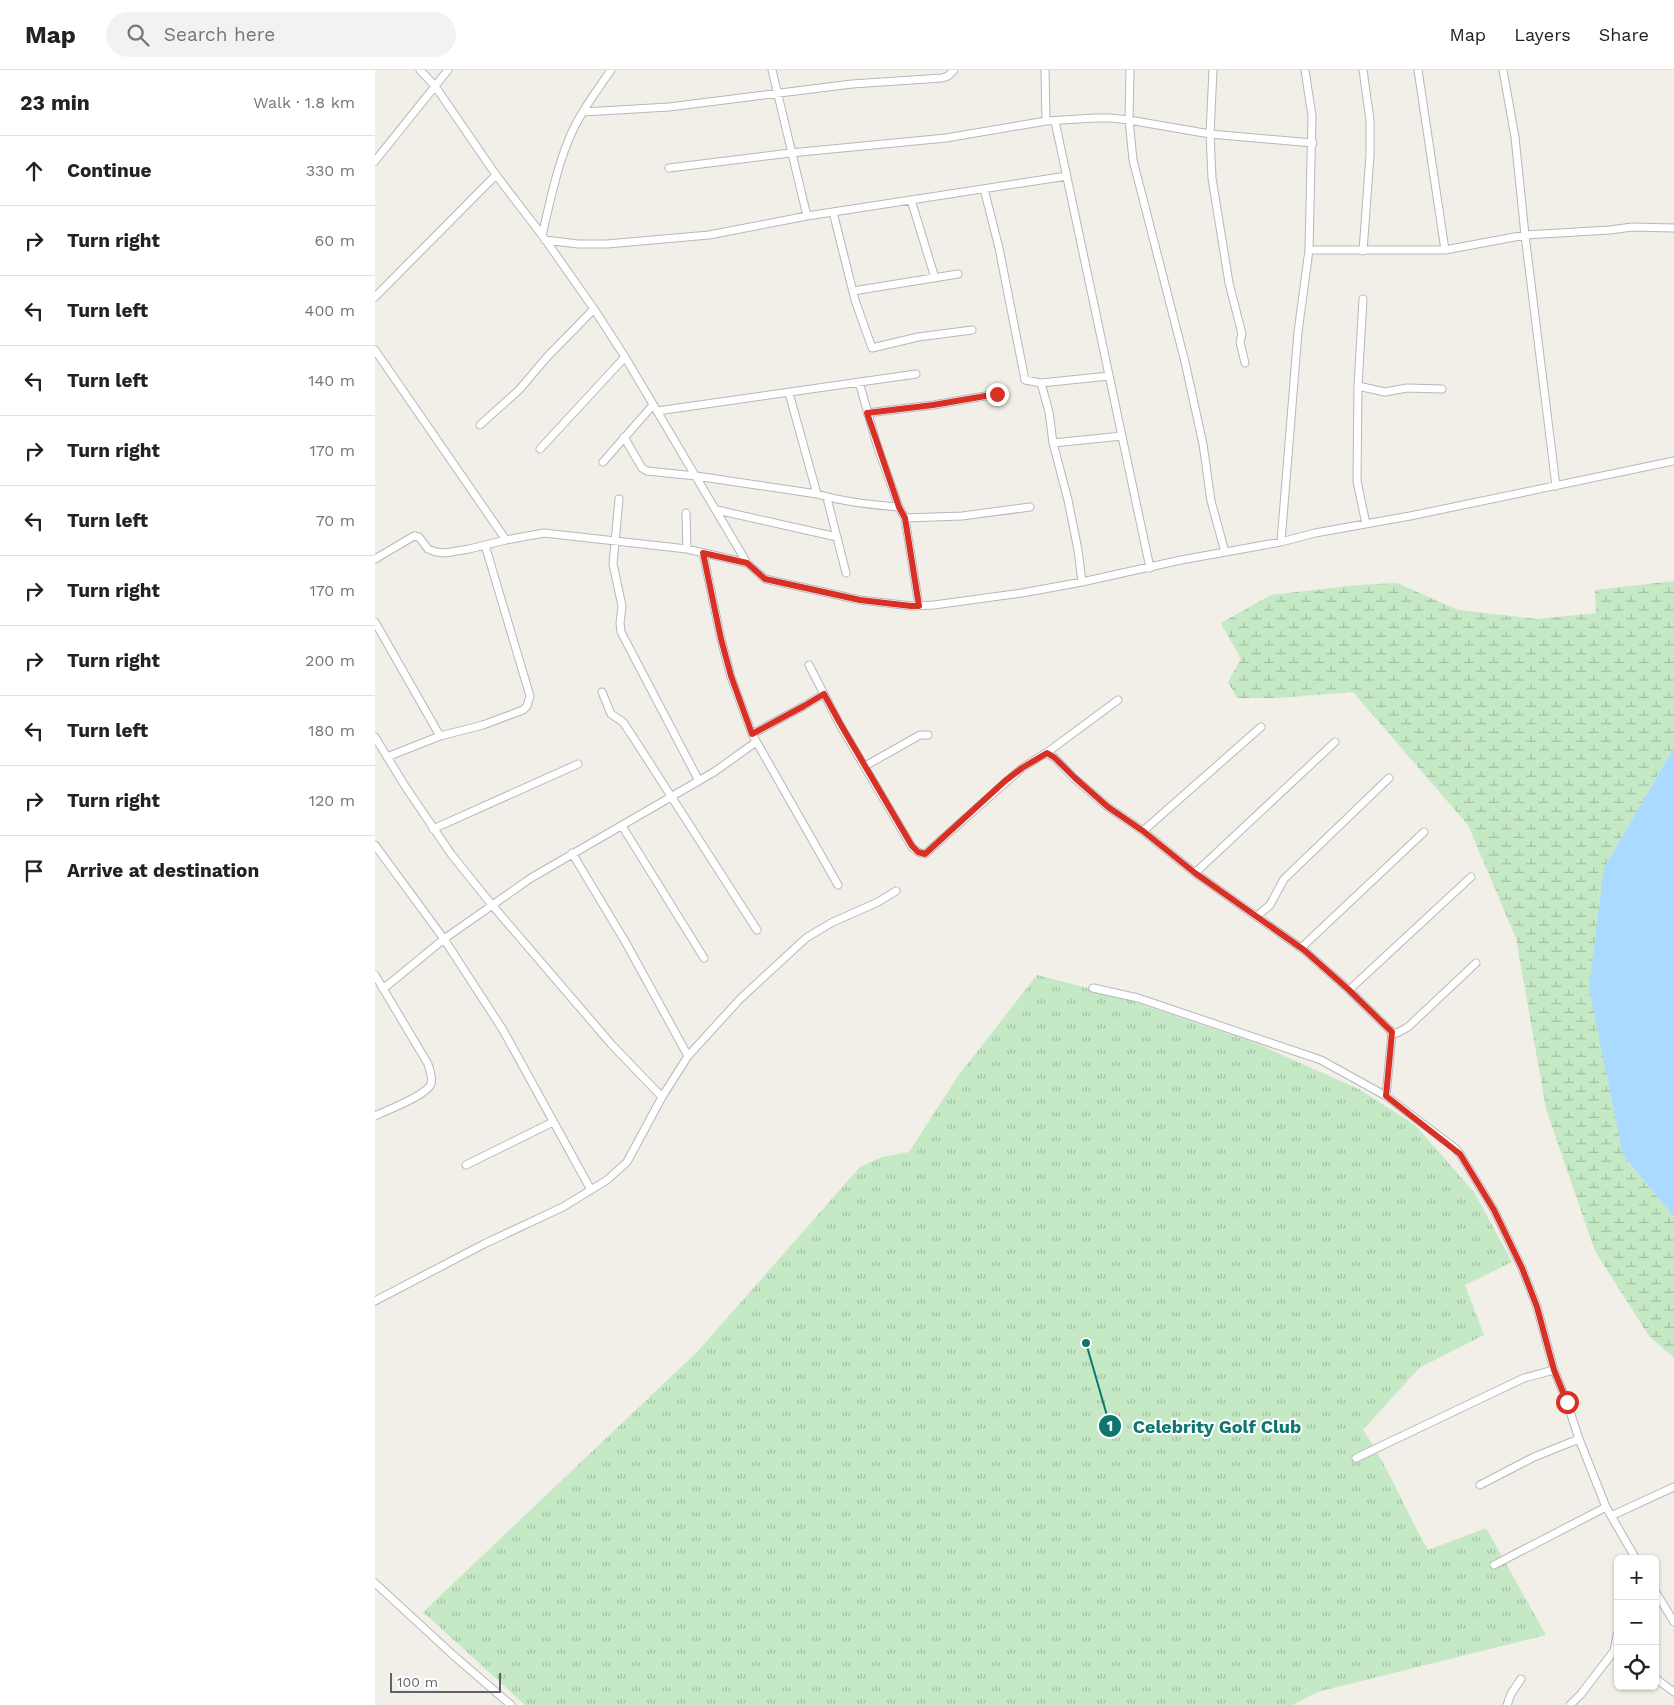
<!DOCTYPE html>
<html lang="en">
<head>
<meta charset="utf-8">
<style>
	body { margin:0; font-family:"Work Sans",sans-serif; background:#f2f2f2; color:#222 }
	.controls { position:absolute; right:15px; bottom:15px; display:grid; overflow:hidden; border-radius:8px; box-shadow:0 1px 4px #0004 }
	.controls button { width:45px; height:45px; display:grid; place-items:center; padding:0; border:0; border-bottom:1px solid #e0e0e0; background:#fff; color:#222; font:25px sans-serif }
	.scale { position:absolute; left:15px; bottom:12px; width:111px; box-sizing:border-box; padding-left:5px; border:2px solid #5f6368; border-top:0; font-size:14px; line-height:18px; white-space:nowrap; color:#5f6368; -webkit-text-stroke:4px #fff; paint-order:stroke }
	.stop { position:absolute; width:15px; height:15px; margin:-11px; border:4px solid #d93025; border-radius:50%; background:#fff }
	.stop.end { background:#d93025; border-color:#fff; box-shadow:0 1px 5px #0008 }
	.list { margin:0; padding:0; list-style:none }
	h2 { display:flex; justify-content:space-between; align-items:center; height:65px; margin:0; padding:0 20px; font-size:21px }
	h2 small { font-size:16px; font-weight:400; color:#767676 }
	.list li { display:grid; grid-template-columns:32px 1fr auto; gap:15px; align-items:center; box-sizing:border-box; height:70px; padding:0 20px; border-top:1px solid #e0e0e0 }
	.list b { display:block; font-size:19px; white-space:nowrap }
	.list em { font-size:16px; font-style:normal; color:#767676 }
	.icon { flex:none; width:28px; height:28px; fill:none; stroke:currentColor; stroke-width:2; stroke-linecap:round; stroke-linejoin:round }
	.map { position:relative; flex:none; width:1299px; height:1635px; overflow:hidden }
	header { display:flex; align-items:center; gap:30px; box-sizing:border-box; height:70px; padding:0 25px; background:#fff; border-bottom:1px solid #e0e0e0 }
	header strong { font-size:24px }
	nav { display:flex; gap:28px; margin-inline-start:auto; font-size:18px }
	.search { width:350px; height:45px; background:#f2f2f2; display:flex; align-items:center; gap:12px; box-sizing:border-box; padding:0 18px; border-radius:28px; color:#767676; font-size:19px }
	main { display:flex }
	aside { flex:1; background:#fff }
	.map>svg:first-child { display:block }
	.grass { fill:url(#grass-tufts) }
	.wetland { fill:url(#wetland-marsh) }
	.water { fill:#aadaff }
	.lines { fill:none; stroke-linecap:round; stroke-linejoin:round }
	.street-casing { stroke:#b5b8bc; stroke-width:9 }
	.street { stroke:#fff; stroke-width:7 }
	.route { stroke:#d93025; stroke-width:6 }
	.leader { fill:none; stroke:#0f766e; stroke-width:2 }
	.callout-dot { fill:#0f766e; stroke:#fff; stroke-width:2 }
	.mark-label { font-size:15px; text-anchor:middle; font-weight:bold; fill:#fff }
	.callout-label { font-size:18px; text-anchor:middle; font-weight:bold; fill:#0f766e; stroke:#fff; stroke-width:4; stroke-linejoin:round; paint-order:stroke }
</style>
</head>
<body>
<header>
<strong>Map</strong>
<div class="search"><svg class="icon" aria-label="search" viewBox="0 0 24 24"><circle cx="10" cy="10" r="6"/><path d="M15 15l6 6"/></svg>Search here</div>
<nav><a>Map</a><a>Layers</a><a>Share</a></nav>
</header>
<main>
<aside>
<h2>23 min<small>Walk · 1.8 km</small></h2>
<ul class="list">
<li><svg class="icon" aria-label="ahead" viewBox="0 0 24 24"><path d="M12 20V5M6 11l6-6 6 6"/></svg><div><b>Continue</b></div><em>330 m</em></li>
<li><svg class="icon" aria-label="right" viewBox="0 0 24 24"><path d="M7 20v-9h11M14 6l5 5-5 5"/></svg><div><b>Turn right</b></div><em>60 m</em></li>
<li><svg class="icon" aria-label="left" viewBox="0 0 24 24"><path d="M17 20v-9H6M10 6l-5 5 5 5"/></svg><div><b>Turn left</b></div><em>400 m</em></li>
<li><svg class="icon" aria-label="left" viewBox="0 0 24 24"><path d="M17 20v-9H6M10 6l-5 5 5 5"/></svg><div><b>Turn left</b></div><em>140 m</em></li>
<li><svg class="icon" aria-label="right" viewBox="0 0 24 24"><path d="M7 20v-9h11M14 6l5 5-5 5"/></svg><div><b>Turn right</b></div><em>170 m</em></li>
<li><svg class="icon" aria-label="left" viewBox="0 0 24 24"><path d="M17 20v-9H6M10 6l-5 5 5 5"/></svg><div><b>Turn left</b></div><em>70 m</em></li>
<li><svg class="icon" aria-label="right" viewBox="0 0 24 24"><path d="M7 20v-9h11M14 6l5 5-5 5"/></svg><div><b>Turn right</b></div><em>170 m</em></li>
<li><svg class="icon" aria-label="right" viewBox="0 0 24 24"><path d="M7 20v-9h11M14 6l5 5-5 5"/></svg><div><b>Turn right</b></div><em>200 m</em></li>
<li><svg class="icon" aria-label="left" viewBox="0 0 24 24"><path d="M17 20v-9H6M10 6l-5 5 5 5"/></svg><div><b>Turn left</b></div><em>180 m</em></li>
<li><svg class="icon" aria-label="right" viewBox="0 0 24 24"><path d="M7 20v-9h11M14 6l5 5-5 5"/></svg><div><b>Turn right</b></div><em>120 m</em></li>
<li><svg class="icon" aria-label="arrive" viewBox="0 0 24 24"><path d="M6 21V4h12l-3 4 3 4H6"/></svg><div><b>Arrive at destination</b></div></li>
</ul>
</aside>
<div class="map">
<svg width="1299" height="1635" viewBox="0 0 1299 1635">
	<defs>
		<pattern id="grass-tufts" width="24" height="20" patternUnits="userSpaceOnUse" patternTransform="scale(1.25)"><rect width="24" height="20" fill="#c5e8c5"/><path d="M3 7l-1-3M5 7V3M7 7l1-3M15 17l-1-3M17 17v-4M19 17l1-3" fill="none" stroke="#a3c0a4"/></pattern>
		<pattern id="wetland-marsh" width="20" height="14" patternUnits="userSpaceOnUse" patternTransform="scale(1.25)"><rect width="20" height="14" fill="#c5e8c5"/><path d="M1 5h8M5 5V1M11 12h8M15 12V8" fill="none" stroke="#a3c0a4"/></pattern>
	</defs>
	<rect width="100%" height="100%" fill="#f1efe8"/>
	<path class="grass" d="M662,905L739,925L880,973L984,1019L1040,1055L1099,1122L1137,1192L1090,1215L1109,1265L1044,1298L988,1360C1014,1398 1030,1440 1053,1480L1111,1458L1171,1565L942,1622L918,1635H150L48,1542L322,1282L485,1097L507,1087L534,1082L583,1006Z"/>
	<path class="wetland" d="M1299,511V677L1229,798L1248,1085L1299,1147V1288L1274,1266L1220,1181L1171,1039L1141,868L1093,755L978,622L903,628H862L853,612L866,589L846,553L896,525L983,515L1022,513L1083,540L1162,549L1221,543L1220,520Z"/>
	<path class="water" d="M1299,677V1147L1248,1085L1214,918L1229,798Z"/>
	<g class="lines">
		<g class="street-casing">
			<path id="street" d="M45,0L60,16L121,105L167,165L219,239L250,287L372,493L390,509L485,530L537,536L559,535L647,523L707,512L806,490L906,472L940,463L1035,446L1299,391
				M397,0L432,146
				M670,0L671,51
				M755,0L754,50L758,90L810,292L828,374L836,431L850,482
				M838,0L835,64L837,108L854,213L867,264L865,272L870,293
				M988,0L995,50V85L988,181
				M1043,0L1070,180
				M1128,0L1140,67L1150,165L1181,416
				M208,42L294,37L477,14L567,8L573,6L579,0
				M680,51L775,498
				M0,91L73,0
				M294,98L415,83L571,68L671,51L720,48H736L754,50L835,64L938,73
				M609,119L624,178L650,310L666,313L674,342L678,373L693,430L703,480L707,512
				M536,130L560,208
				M458,142L480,230L497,278L543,267L597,260
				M167,165C175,133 181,100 194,69C204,44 221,22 236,0
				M170,170L203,174H232L334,165L432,146L692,106
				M934,180H1070L1150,165L1235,160L1257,157L1299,158
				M478,221L583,204
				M0,227L121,105
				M988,229L983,316L982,411L991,454
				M0,280L131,470
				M484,312L502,375L524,437L530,448L544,536
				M666,313L734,306
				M983,316L1010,322L1032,318L1067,319
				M414,323L442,424
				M282,341L541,304
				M492,343L558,335L622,324
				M105,355L144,320L172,287L219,239
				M249,367L267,398L272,401L321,406L442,424C468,432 497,435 524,437
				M678,373L747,366
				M165,379L250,287
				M228,392L278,335
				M452,428L471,503
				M244,429L238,494L247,536L245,553L246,562L324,711
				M342,440L462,467
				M311,443L312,479
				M530,448L587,446L655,437
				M906,472L923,262L934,180L937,46L930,0
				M328,483L346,569L356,607L377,664L463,815
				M0,489L39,466L44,467L53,479L61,482L70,483L94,479L131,470L169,463L312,479L372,493
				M0,552L65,666
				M434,595L465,655L537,777L543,782L550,784L647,698L674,681L743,630
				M227,622L236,644L248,652L258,667L382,860
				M377,664L429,636L449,624
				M0,667L30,716L76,784L117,835L237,975L287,1027
				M671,683L680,688L699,708L733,737L768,761L820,803L929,880L974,920L1017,962L1011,1026
				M12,687L65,666L108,655L148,640L152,636L155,626L110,475
				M490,696L545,665H553
				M247,756L329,888
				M58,759L203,694
				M768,761L886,657
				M0,775L69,869L128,960L216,1120
				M197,783L251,873L313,986
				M820,803L960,672
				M882,846L895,835L909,809L1014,708
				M926,878L1049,762
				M0,905L53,994C55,1001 58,1007 56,1014C51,1026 12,1040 0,1046
				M718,918L763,928L946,990L1011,1026L1080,1078L1085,1084L1119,1140L1147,1198L1162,1237L1179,1300L1192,1332L1204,1369L1231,1437L1261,1489
				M8,919L69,869L156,808L339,702L381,672
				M974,920L1096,807
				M1017,962L1022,963L1033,957L1101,893
				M91,1095L178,1052
				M0,1231L109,1174L188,1137L232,1110L252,1092L287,1027L313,986L365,929L431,868L456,853L503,832L521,821
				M981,1388L1149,1308L1179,1300
				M1105,1415L1159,1387L1204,1369
				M1236,1446L1299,1417
				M1119,1495L1231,1437
				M0,1513L78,1585L136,1635
				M1280,1521L1299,1552
				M1280,1608L1299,1622
				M1132,1635L1136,1624L1146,1609
				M1195,1635L1206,1624L1239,1581L1242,1565"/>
		</g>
		<use href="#street" class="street"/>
	</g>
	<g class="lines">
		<path class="route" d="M622,324L558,335L492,343L524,437L530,448L544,536H536L485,530L390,509L372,493L328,483L346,569L356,606L377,664L429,636L449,624L466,655L537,776L543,782L550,784L630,711L647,698L672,683L680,688L700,708L733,737L768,761L820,803L929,880L974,920L1017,962L1011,1026L1085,1084L1119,1140L1147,1198L1162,1237L1179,1300L1192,1332"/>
	</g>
	<path class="leader" d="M711 1273L735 1356"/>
	<g class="callout-dot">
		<circle cx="711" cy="1273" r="5"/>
		<circle cx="735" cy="1356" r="12"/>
	</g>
	<g class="mark-label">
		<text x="735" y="1361">1</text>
	</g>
	<g class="callout-label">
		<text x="842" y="1363">Celebrity Golf Club</text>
	</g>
</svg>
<div class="controls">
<button>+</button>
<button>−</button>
<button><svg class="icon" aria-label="locate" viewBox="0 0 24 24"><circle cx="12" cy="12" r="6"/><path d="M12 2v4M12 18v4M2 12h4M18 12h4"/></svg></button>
</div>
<div class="scale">100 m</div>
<div class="stop" style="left:1192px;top:1332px"></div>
<div class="stop end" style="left:622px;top:324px"></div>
</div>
</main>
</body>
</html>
